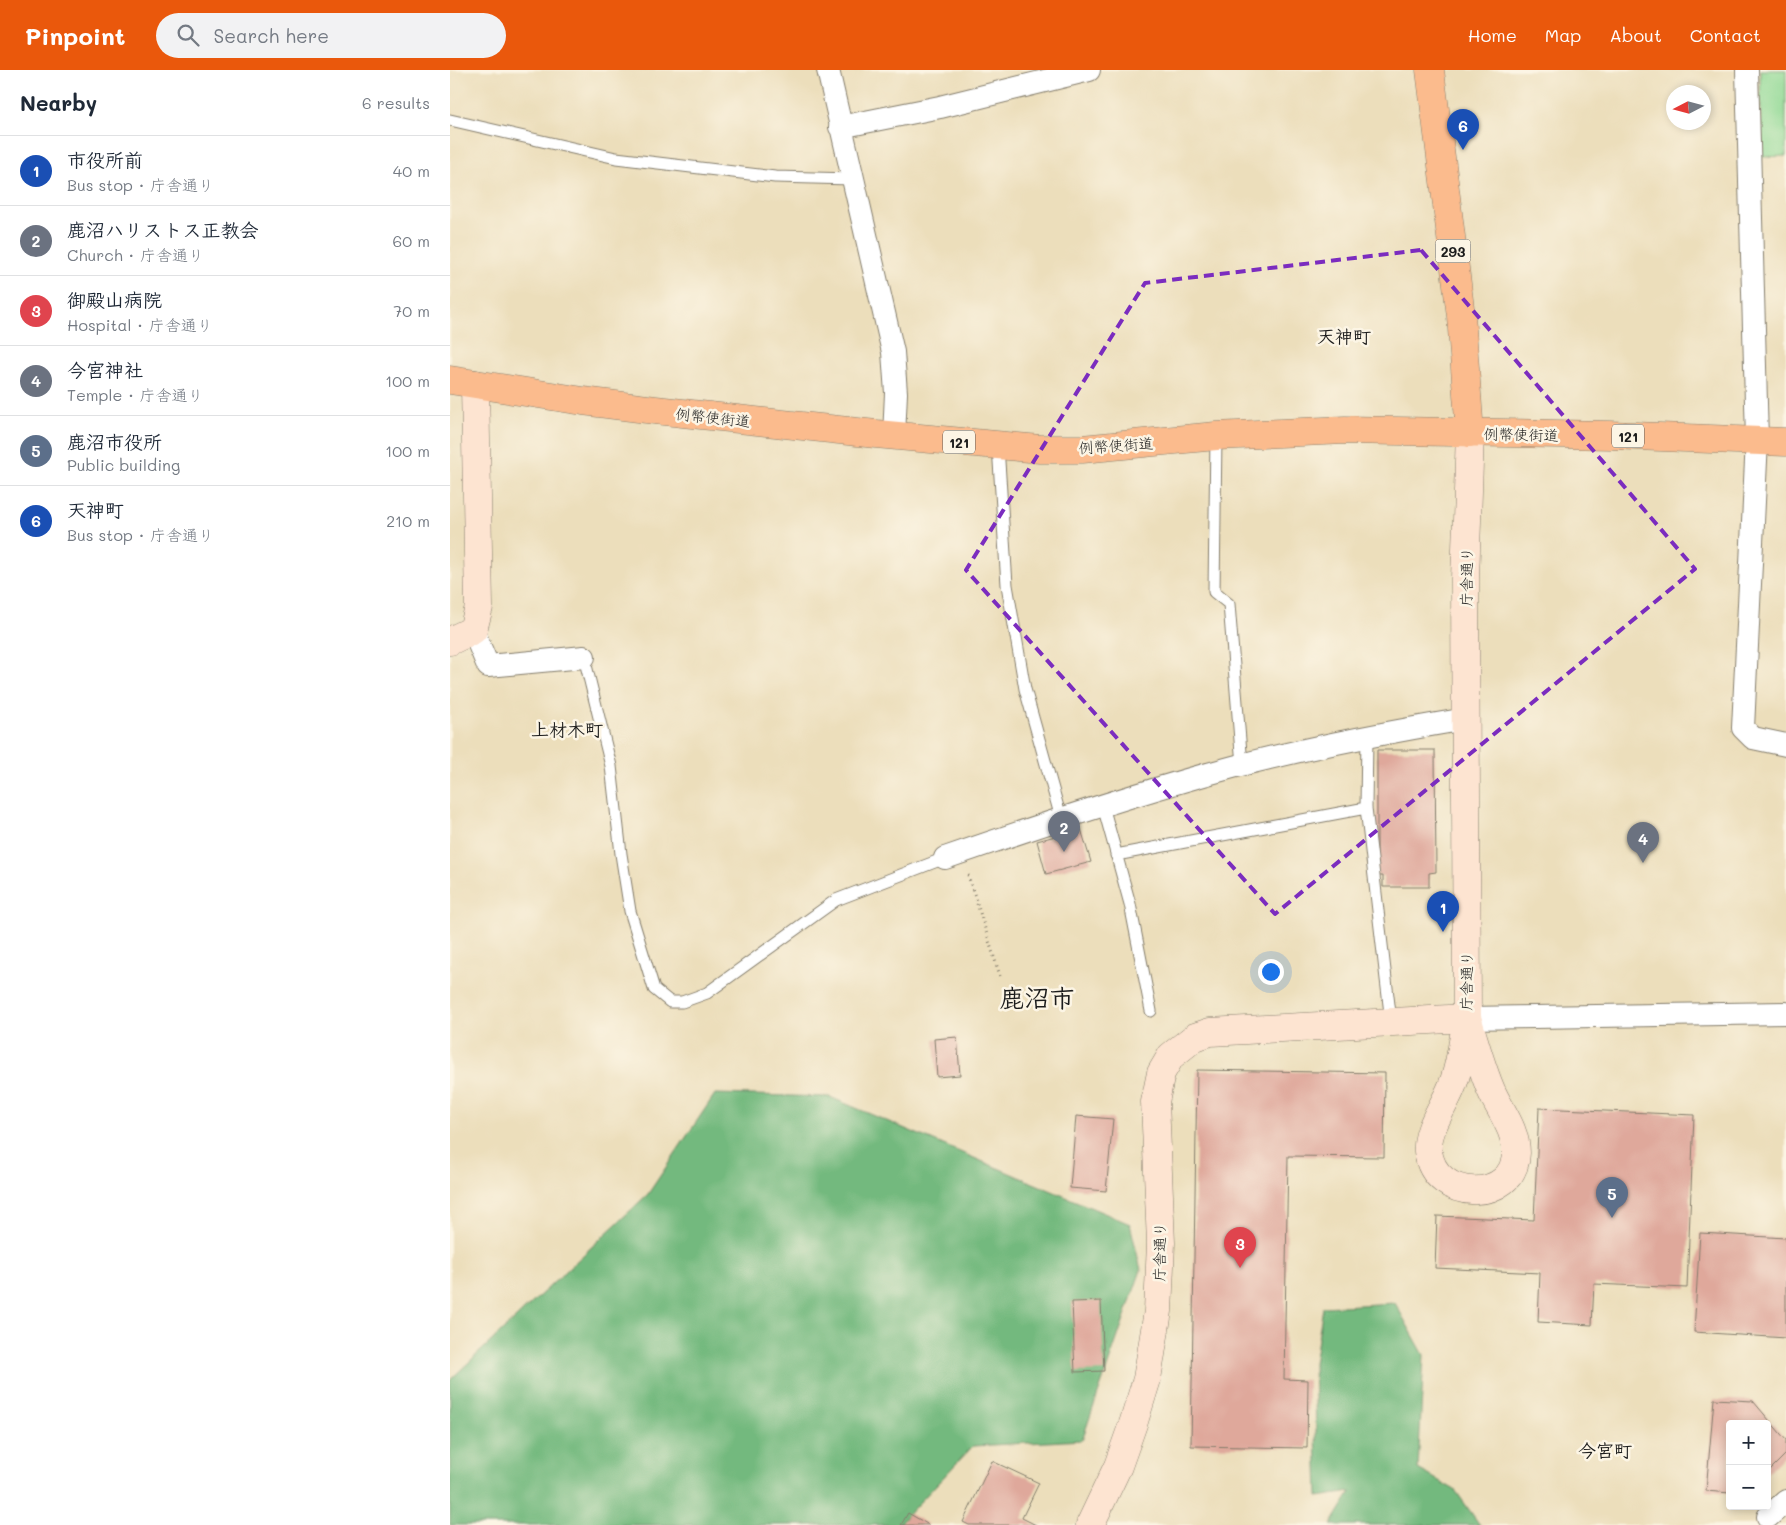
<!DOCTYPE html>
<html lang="en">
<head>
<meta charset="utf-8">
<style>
	body { margin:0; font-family:Mali,"Klee One",sans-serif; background:#f2f2f3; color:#1f2937 }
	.controls { position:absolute; right:15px; bottom:15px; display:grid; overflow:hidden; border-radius:5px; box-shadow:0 2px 8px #0003 }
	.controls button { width:45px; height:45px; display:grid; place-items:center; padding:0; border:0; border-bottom:1px solid #e0e1e3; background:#fff; color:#1f2937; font:25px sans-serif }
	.compass { position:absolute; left:1216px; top:15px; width:45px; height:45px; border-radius:50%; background:#fff; box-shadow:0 2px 8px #0003; rotate:264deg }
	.you { position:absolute; left:820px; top:901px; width:18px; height:18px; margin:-12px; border:4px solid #fff; border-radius:50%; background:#1a73e8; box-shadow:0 0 0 8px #1a73e833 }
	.badge { display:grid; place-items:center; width:32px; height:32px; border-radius:50%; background:#ea580c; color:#fff; font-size:16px; font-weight:700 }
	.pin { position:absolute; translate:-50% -41px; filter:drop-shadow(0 1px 2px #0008) }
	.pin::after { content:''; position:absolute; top:26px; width:18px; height:15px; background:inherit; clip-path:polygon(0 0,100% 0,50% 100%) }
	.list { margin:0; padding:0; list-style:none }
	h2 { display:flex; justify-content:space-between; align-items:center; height:65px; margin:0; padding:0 20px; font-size:21px }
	h2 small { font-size:16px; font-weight:400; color:#747a83 }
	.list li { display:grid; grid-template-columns:32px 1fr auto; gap:15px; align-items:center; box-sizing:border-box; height:70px; padding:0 20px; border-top:1px solid #e0e1e3 }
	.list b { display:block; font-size:19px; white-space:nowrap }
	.list p { margin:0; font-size:16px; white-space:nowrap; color:#747a83 }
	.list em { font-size:16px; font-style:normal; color:#747a83 }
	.icon { flex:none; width:28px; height:28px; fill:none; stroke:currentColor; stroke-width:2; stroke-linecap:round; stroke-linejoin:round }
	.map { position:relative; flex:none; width:1336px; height:1455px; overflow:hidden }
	header { display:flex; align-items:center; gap:30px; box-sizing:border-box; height:70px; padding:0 25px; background:#ea580c; color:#fff }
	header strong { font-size:24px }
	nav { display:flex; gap:28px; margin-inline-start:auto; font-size:18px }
	.search { width:350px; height:45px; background:#f2f2f3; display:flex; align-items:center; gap:12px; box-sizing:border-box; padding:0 18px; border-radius:28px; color:#747a83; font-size:19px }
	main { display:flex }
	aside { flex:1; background:#fff }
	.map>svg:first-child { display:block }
	.green { fill:#8fd994; stroke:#567a58 }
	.forest { fill:#73b97e; stroke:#486a4d }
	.building { fill:#dfa89b }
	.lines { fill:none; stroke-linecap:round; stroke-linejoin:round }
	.lane-casing { stroke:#847d6c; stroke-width:13 }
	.street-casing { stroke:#847d6c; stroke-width:24 }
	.secondary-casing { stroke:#847d6c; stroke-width:29 }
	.highway-casing { stroke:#847d6c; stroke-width:29 }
	.path { stroke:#847d6c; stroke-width:3; stroke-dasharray:1 4; stroke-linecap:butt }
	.lane { stroke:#fff; stroke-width:11 }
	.street { stroke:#fff; stroke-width:22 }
	.secondary { stroke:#fde4d1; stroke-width:28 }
	.highway { stroke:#fbbb8d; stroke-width:28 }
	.marked { fill:none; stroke:#7b2cbf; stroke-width:4; stroke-dasharray:10 6; stroke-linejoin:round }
	.labels { text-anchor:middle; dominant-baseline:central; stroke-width:5; stroke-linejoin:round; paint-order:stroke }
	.shield { fill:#fcf5e5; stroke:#5f5d58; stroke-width:1 }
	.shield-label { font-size:14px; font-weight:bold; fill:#1c1c1c }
	.street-label { font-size:15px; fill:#1c1c1c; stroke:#fcf5e5 }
	.quarter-label { font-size:18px; font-weight:bold; fill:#1c1c1c; stroke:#fcf5e5 }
	.town-label { font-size:25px; font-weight:bold; fill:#1c1c1c; stroke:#fcf5e5 }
</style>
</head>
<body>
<header>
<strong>Pinpoint</strong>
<div class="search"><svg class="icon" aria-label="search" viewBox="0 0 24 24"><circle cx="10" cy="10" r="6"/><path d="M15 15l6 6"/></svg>Search here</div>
<nav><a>Home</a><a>Map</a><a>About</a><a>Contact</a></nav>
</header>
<main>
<aside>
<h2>Nearby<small>6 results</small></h2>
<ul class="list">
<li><span class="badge" style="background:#1a4fb4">1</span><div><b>市役所前</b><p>Bus stop · 庁舎通り</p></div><em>40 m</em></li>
<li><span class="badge" style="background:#6b7280">2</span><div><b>鹿沼ハリストス正教会</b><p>Church · 庁舎通り</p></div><em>60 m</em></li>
<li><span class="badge" style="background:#e0444e">3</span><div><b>御殿山病院</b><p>Hospital · 庁舎通り</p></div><em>70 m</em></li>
<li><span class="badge" style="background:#6b7280">4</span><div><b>今宮神社</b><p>Temple · 庁舎通り</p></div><em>100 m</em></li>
<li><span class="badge" style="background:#5c6f8a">5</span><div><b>鹿沼市役所</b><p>Public building</p></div><em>100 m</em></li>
<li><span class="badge" style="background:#1a4fb4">6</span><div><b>天神町</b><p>Bus stop · 庁舎通り</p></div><em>210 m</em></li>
</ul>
</aside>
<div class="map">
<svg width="1336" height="1455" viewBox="0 0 1336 1455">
	<rect width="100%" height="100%" fill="#fcf5e5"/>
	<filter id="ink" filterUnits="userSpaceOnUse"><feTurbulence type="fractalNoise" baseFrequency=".02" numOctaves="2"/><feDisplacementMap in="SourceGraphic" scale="10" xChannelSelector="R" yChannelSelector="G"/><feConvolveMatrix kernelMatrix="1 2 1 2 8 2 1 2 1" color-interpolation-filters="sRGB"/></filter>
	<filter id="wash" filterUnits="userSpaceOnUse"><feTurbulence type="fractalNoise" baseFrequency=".0096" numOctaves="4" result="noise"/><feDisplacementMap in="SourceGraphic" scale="20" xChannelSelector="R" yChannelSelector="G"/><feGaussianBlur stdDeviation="1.12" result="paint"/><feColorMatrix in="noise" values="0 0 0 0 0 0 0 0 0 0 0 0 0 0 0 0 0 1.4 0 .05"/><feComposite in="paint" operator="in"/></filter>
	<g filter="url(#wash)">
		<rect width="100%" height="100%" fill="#ecdebb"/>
		<path class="green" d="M1310,0H1336V86L1312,87Z"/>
		<path class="forest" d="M265,1024L380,1027L680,1154L691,1200L632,1370L523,1376L448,1455H0V1310L198,1124Z
			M945,1233L974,1285L968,1399L1005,1420L1030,1455H881L901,1422L868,1427L864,1294L873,1237Z"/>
		<g id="blocks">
			<path class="building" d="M927,680H985L986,802L979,803V817H933V806H927Z
				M631,759L641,792L596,804L587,771Z
				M507,967L510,1005L487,1007L484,969Z
				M747,1000L935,1003L934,1087L838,1086L834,1309L858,1310L857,1378L741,1376Z
				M1089,1038L1244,1045L1237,1218L1144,1214L1142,1255L1088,1252L1090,1203L985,1198L987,1146L1084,1150Z
				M626,1046L663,1049L656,1121L620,1118Z
				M1250,1163L1336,1168V1268L1244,1262Z
				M651,1231L654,1301L625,1302L622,1232Z
				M1264,1329L1303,1331L1336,1370V1384L1317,1403V1354H1280V1423L1256,1421Z
				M542,1391L589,1413L572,1448L586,1455H519L513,1452Z
				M458,1443L479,1455H451Z"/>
		</g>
	</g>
	<g filter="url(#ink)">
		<use href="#blocks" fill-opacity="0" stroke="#847d6c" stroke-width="1"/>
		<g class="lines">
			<g class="lane-casing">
				<path id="lane" d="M0,50L166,88L325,107L402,109
					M766,366L764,522L779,534L792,695
					M548,376L557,515L575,619L611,748
					M134,587L161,696L171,784L180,841L204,919L220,932H232L257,923L386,830L495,788
					M917,667L916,738L941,952
					M653,736L680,834L701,941
					M666,785L916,738"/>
			</g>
			<g class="street-casing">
				<path id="street" d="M378,0L443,282L446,323L444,366
					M1297,0L1307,370L1293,658L1303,668L1336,675
					M390,57L490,37L639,0
					M23,560L38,596L134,587
					M495,788C590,755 686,723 783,697C860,677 938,662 1016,649
					M1017,948L1336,943
					M1318,1447L1336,1431"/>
			</g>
			<g class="secondary-casing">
				<path id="secondary" d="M0,571L23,560L29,537L25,314
					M1017,948C1025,972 1031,997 1041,1020C1050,1041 1066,1059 1066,1083C1065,1133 984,1133 978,1081C976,1058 997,1033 1004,1011C1011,991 1013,969 1017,948L1015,509L1020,363
					M640,1455L668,1396L684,1351L697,1309L708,1241L711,1173L705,1032L711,1003L721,986L745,967L760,962L1017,948"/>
			</g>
			<g class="highway-casing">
				<path id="highway" d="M980,0L1011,246L1020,363
					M0,310L133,331L205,340L426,364L590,379H632L766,366L895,360L1160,365L1336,372"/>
			</g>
			<path class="path" d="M518,805L551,909"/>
			<use href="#lane" class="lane"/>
			<use href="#street" class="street"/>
			<use href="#secondary" class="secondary"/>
			<use href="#highway" class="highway"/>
		</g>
	</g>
	<path class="marked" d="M971,180L1245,499L825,844L516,500L695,213Z"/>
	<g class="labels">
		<g class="shield">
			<rect x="985.5" y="169.5" width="35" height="23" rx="4"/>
			<rect x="1162" y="354.5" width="32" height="23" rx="4"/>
			<rect x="493" y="360.5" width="32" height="23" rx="4"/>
		</g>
		<g class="shield-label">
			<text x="1003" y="181">293</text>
			<text x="1178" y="366">121</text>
			<text x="509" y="372">121</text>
		</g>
		<g class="street-label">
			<text transform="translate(263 347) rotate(6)">例幣使街道</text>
			<text transform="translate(1071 364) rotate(1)">例幣使街道</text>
			<text transform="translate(666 375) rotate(-4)">例幣使街道</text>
			<text transform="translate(1016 507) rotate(-89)">庁舎通り</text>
			<text transform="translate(1016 911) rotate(-89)">庁舎通り</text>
			<text transform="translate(709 1182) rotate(-89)">庁舎通り</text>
		</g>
		<g class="quarter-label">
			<text x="894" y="266">天神町</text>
			<text x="117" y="659">上材木町</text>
			<text x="1155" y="1380">今宮町</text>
		</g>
		<g class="town-label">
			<text x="587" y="927">鹿沼市</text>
		</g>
	</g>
</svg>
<div class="controls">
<button>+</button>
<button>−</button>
</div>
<svg class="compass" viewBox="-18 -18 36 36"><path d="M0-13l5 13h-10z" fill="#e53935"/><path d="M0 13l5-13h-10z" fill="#747a83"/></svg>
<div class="you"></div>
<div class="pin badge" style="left:993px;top:862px;background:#1a4fb4">1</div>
<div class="pin badge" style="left:614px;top:782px;background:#6b7280">2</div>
<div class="pin badge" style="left:790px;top:1198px;background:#e0444e">3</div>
<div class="pin badge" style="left:1193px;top:793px;background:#6b7280">4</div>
<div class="pin badge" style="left:1162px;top:1148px;background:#5c6f8a">5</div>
<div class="pin badge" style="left:1013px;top:80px;background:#1a4fb4">6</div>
</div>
</main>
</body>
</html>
